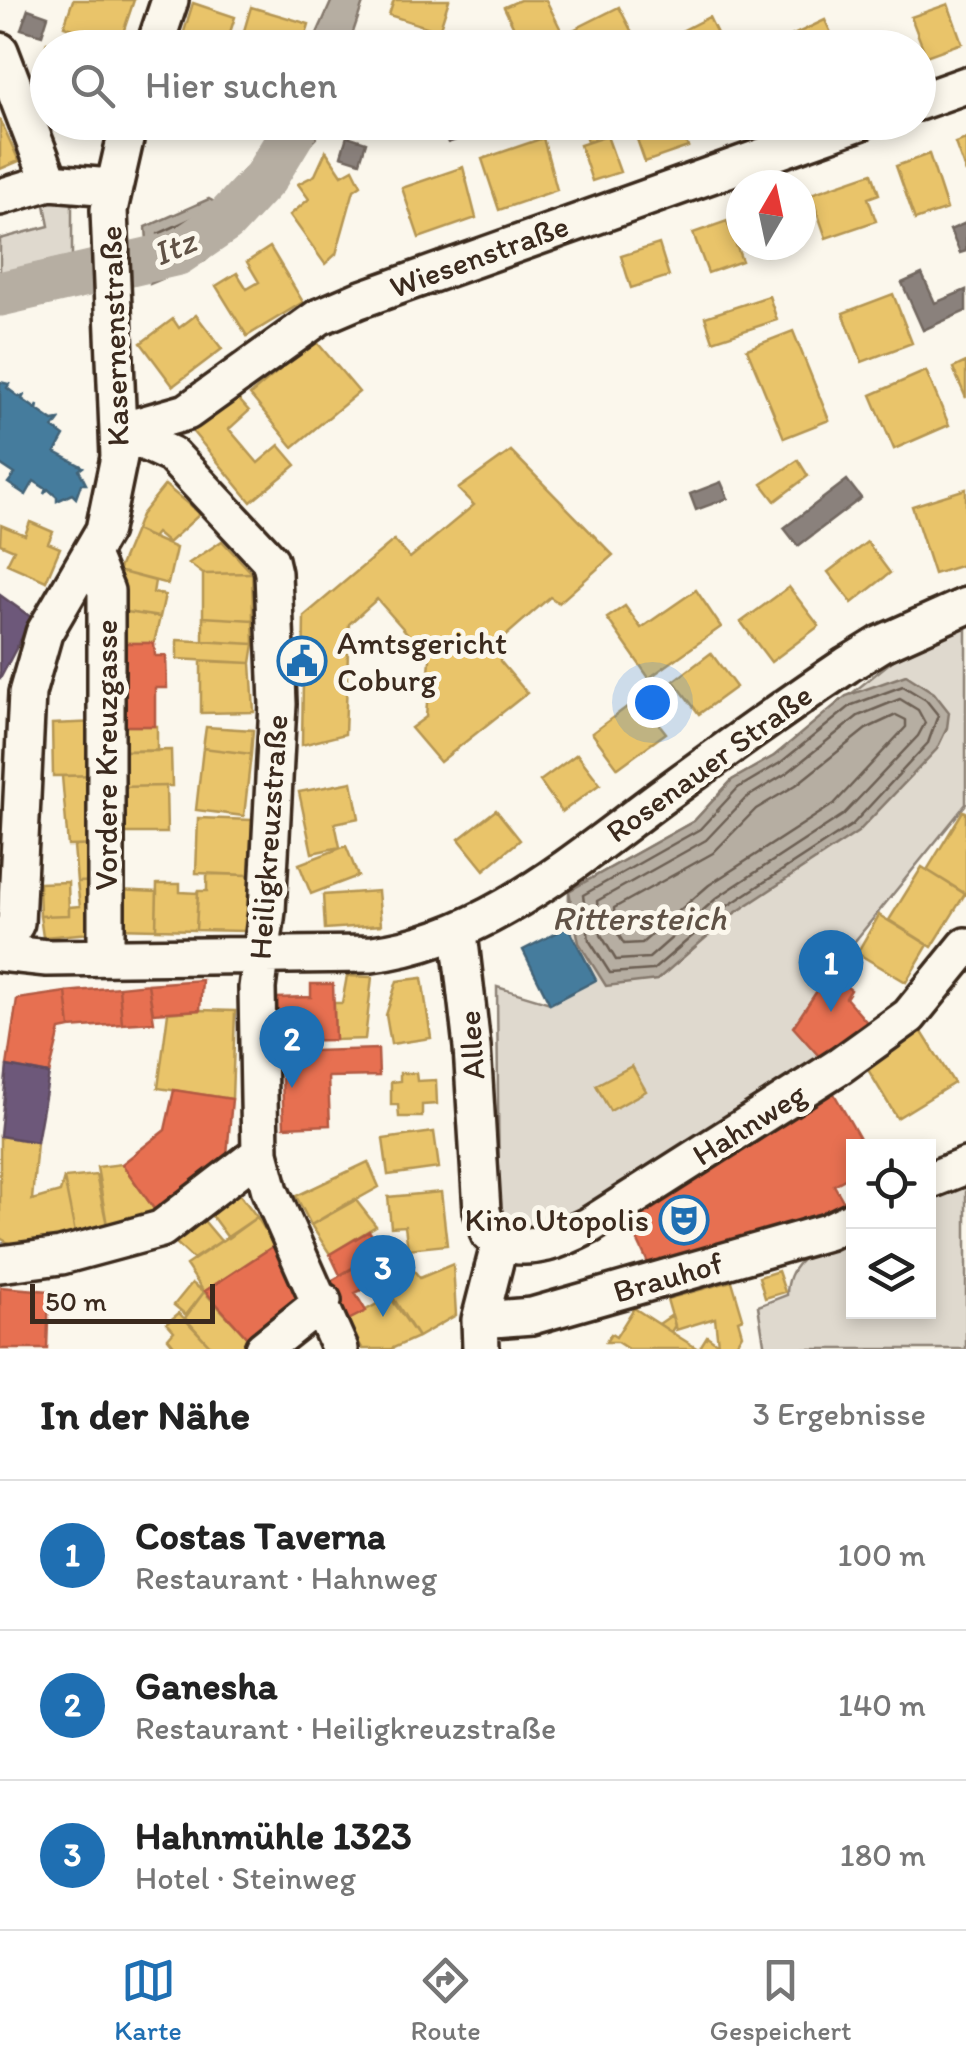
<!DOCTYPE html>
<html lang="de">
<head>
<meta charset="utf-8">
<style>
	body { margin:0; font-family:Itim,sans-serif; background:#f2f2f2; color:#222 }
	.controls { position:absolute; right:30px; bottom:30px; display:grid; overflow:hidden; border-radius:0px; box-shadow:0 5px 15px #0003 }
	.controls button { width:90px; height:90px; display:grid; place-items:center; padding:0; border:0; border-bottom:2px solid #e0e0e0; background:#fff; color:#222; font:50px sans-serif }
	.compass { position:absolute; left:726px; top:170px; width:90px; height:90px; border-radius:50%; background:#fff; box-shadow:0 5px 15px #0003; rotate:9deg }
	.scale { position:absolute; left:30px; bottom:25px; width:185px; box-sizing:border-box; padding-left:10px; border:5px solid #3b2a1e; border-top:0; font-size:28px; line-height:35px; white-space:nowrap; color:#3b2a1e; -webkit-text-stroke:8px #fbf7ec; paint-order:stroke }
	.you { position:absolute; left:652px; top:702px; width:35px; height:35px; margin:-25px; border:8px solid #fff; border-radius:50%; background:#1a73e8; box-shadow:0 0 0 15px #1a73e833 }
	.badge { display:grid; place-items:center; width:65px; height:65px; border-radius:50%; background:#1f6fb2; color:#fff; font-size:32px; font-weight:700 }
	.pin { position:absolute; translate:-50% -82px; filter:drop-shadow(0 2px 5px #0008) }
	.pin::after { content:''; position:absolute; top:52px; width:35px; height:30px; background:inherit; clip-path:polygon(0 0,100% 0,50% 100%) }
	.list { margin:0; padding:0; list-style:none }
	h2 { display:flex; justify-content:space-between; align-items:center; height:130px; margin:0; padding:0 40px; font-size:42px }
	h2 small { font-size:32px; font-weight:400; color:#767676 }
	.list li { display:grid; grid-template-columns:65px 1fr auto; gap:30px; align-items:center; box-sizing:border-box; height:150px; padding:0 40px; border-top:2px solid #e0e0e0 }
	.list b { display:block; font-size:38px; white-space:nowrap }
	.list p { margin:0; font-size:32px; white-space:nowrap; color:#767676 }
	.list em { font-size:32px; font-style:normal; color:#767676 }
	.icon { flex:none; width:55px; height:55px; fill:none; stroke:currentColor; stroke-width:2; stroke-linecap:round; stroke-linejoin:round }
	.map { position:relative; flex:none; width:966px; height:1349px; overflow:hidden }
	.search { position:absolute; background:#fff; box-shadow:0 5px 15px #0003; left:30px; right:30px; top:30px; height:110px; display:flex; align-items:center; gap:25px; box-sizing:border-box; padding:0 35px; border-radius:55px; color:#767676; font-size:38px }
	.sheet { height:580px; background:#fff }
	nav { display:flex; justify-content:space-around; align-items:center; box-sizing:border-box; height:140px; border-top:2px solid #e0e0e0; background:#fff; font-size:28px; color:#767676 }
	nav a { display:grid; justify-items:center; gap:5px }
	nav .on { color:#1f6fb2 }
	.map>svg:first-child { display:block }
	.green { fill:#dfd9ce; stroke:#8d8276; stroke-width:2.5 }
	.water { fill:#b6aea2; stroke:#85796d; stroke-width:2.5 }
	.homes { fill:#e9c46a; stroke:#b59653; stroke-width:2.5 }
	.shops { fill:#e76f51; stroke:#b35a42; stroke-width:2.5 }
	.offices { fill:#6d597a; stroke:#5e4b5e; stroke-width:2.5 }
	.public { fill:#457b9d; stroke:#426377; stroke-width:2.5 }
	.industry { fill:#8a817c; stroke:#726760; stroke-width:2.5 }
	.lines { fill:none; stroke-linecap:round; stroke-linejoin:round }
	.shore { stroke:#6c5f53; stroke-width:2.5 }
	.river { stroke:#b6aea2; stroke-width:45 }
	.minor-casing { stroke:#3b2a1e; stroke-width:42 }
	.minor { stroke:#fbf7ec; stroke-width:35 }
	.labels { text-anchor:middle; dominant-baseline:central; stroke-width:10; stroke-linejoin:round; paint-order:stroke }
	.street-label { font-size:32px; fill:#3b2a1e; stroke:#fbf7ec }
	.poi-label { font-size:32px; fill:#3b2a1e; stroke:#fbf7ec; text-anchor:start }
	.water-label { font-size:35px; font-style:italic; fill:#605246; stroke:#fbf7ec }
</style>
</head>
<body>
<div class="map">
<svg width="966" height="1349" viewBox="0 0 966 1349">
	<rect width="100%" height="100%" fill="#fbf7ec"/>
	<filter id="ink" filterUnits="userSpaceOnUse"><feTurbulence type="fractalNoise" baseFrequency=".01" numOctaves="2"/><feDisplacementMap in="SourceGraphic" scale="20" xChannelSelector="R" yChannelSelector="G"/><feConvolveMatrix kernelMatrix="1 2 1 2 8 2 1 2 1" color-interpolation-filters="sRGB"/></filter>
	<g filter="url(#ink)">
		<path class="green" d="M72,196V256L0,273V239L49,226L44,199Z
			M966,625V804L829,973L794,1027L827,1065L537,1233L506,1223L499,1206L497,987L550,1003L595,979L568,927L569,891L694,821L732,780L774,756L897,657Z
			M966,1180V1349H765L758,1306L787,1295C787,1256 822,1248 853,1233L854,1312H928L929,1198Z"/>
		<path class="water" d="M332,0H364L348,47H311Z
			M277,123H319L316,138L290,165L267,140Z
			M209,199L250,221L205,261L150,284L146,227Z
			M906,675L934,693L949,712L947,728L937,749L858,832L732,915L657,980L606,986L579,943L569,891L694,821L732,780L774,756L846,696Z"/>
		<path class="homes" d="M73,0H134L119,45L64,26Z
			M394,0H449L439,31L389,15Z
			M520,0H546L570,48H524L504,7Z
			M193,3L235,17L225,48H179Z
			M948,4L962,43L926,56L911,17Z
			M251,7L309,24L302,48H239Z
			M619,7L640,48H574L567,33Z
			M709,17L724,48H670L666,39Z
			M825,20L838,48H774L772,45Z
			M47,42L65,48H48V69L39,66Z
			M0,119L19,161L0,169Z
			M603,122L607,136L587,142L582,125Z
			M641,122H679L688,147L645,162L632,125Z
			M713,122H761V123L717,137Z
			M607,136L620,172L592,181L580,145Z
			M543,138L557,190L499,210L482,159Z
			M966,139V173L955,143Z
			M326,151L342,175L353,169L361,185L354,190L336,254L325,264L290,215L309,199L298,184L315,175Z
			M929,154L947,209L915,220L896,166Z
			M463,167L476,218L419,238L402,188Z
			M872,173L879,194L868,198L876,221L826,238L811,194Z
			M727,221L742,261L708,273L693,233Z
			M659,244L669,276L631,288L621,256Z
			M764,245H796L767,255Z
			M270,247L303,302L247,336L216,286L237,273L247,289L259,282L247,262Z
			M893,294L912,343L862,362L843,313Z
			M769,296L777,320L713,341L705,317Z
			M196,315L222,349L173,386L141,343L173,319L179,328Z
			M793,331L829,420L784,438L747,349Z
			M315,340L359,392L293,447L250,395Z
			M966,362V398L953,368Z
			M926,371L949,425L894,449L871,395Z
			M234,394L249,411L229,429L258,463L279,445L296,465L251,502L192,431Z
			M511,451L613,555L559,603L550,597L502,639L500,661L527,693L440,762L411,728L426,717L430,659L377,599L349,624L345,734L302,745L304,616L394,540L410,558L474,505L458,489Z
			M798,460L808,476L775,501L762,484Z
			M165,485L200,514L168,543L156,533L152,538L135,530L141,515Z
			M966,489V564L934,574L912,506Z
			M30,522L53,532L48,543L60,548L46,581L7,564L14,550L0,544L1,525L25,535Z
			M135,530L176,548L168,584L118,571Z
			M222,541L252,573L203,574L189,563Z
			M867,542L890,573L852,603L828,572Z
			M118,571L155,581L153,593L165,595L160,617L113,610Z
			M252,573L253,620L203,617V574Z
			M789,587L819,626L771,662L741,622Z
			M696,590L721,627L649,678L607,618L625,606L641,628Z
			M113,610L160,617L154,643H114Z
			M203,617L253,620L254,644L203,641Z
			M177,640L254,644L251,663L177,659Z
			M711,653L736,687L699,714L674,681Z
			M201,661L251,663L254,712L201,713Z
			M639,698L666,733L618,768L592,733Z
			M99,722L100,775L53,776L52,724Z
			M115,726H157V751H115Z
			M206,727L253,730L251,754L203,748Z
			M203,748L251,754L244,816L196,810Z
			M171,750L172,786L115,787V751Z
			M577,754L600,784L562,812L540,781Z
			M100,775L103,845L68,846L62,776Z
			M352,782L359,818L335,823L340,847L312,853L299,792Z
			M166,786L167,833H116L115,787Z
			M496,810L520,840L484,870L459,839Z
			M963,811L966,812V894L927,870Z
			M198,818L252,820L249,875L196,873Z
			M103,845V881L77,882L74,846Z
			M346,846L358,876L311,894L299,864Z
			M922,867L965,894L932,947L889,920Z
			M207,874L249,875L247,931L196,930L198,891H207Z
			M103,881V932L43,937L40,916L69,915V907L80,906L77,882Z
			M68,882L69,915L40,916L39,883Z
			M157,884H180V892L198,893L196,930L156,929Z
			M116,890L157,892L156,929L115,928Z
			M378,891L381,925L325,929L323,895Z
			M879,915L928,945L906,982L857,953Z
			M347,976L372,977L365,1039L335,1040L334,1003H342Z
			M422,978L431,1038L391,1044L386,1015L397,981Z
			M200,1010L235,1011L232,1099L158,1088L168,1013Z
			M920,1029L954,1083L897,1118L864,1063Z
			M632,1066L646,1091L610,1111L596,1085Z
			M400,1073H416L417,1081L436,1080L437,1104L422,1105V1117H399L398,1105H391V1082L400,1081Z
			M434,1132L439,1168L388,1175L383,1139Z
			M0,1136L37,1142L32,1200L60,1192L64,1178L75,1233L23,1251L0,1238Z
			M368,1162L379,1187L311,1225L296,1196Z
			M122,1164L157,1213L107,1225L97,1167Z
			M96,1175L107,1225L75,1233L64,1178Z
			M238,1192L257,1217L228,1238L209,1212Z
			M441,1192L447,1245L408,1249L405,1226L391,1227L388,1197Z
			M355,1199L376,1226L330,1254L311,1225Z
			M200,1216L221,1241L193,1259L172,1239Z
			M257,1217L275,1245L204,1292L186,1265Z
			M406,1261L420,1278L453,1264L456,1315L418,1337L378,1274Z
			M778,1271L785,1292L765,1298L759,1277Z
			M732,1281L743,1318L738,1320L742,1334L733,1349L718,1344L715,1318L676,1330L667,1299Z
			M192,1283L204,1292L186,1315L174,1305Z
			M204,1292L249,1340L240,1349H213L185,1318Z
			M390,1297L418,1337L391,1349H363L344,1322Z
			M634,1308L671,1332L698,1349H628L617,1342H606L611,1334L616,1337Z
			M179,1313L213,1349H172L175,1347L168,1338L174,1331L167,1323Z
			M672,1315L675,1325L671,1332L659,1324Z
			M707,1336L718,1344L727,1349H699Z"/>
		<path class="shops" d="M114,643H154L155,656H166L167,688H155V726H115Z
			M829,973L851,990L846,998L870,1026L827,1065L793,1027Z
			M202,980L200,1010L153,1013L148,984Z
			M148,984L154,1022L122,1024L119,987Z
			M311,984H333L335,1040L278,1041L277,998L311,997Z
			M119,987L122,1024L70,1028L66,992Z
			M66,992L70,1028L60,1030L49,1074L7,1066L17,999Z
			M378,1049L379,1076L328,1077L330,1125L284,1127L281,1052Z
			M829,1085L864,1146H854V1174L834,1185L846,1206L798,1233L649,1265L627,1218L765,1127L768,1133L792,1119L786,1109Z
			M174,1090L232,1099L226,1166L157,1213L122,1164L165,1130Z
			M369,1231L383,1250L340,1275L330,1254Z
			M275,1245L307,1294L249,1340L205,1291Z
			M365,1261L378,1282L355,1293L366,1311L344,1322L326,1284Z
			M0,1287L49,1291L47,1349H0Z"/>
		<path class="offices" d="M0,595L32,618L0,679Z
			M7,1066L49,1074L37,1142L0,1136Z"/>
		<path class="public" d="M0,382L9,384L7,388L19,397L24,395L22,399L36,409L38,405L37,410L53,421L59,420L53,428L64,436L55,452L83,467L79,470L86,484H81L76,498L72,494L57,501V497L48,489L44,494L46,489L34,481L26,495L8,483L15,474L0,464Z
			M568,927L596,980L550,1004L523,950Z"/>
		<path class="industry" d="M28,9L48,16L42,35L21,29Z
			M453,122H505L448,143L442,127Z
			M347,136L366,142L360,162L341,156Z
			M966,223V251L960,253L950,230Z
			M922,274L935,303L966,290V311L923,330L902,283Z
			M847,480L861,498L798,546L784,528Z
			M721,482L728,498L696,510L690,494Z"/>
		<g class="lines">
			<path class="shore" d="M208,211L227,220V227L199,253L160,266L158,234Z
				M903,686L926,700L938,715L928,743L852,825L726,907L653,970L610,973L589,940L583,895L700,829L738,788L780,763L852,705Z
				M900,699L918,710L925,723L918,736L843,815L718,897L649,958L616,960L601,935L597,901L706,840L746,798L787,773L858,716Z
				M896,715L906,720V727L834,804L709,885L642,943L624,944L615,929L614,908L713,853L756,809L796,785L866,729Z"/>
			<path class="river" d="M0,294L178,253L225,221L265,178L299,122"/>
			<g class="minor-casing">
				<path id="minor" d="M154,48L170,0
					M0,51L50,182
					M918,102L966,85
					M0,197L50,182L111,187
					M120,431L172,455L270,560L273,573L278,704L267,911L257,988L260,1153L270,1191L340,1349
					M120,431L187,412L319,317L359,300L860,122
					M91,555L106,591V957
					M459,933L472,1047L482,1211L489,1234L500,1242L480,1320L481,1349
					M0,948L16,923L27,693L44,633L104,530L119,457L109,210L129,122
					M0,953L47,958L372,954C486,940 575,860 665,794C725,750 785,707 847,665L881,644L966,606
					M928,1181L966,1166
					M500,1242C532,1253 561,1240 590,1225L841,1065L909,1016L966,946
					M0,1264L61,1256L161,1229L260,1153
					M480,1320L532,1316L827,1232L854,1219
					M263,1349L323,1301"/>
			</g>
			<use href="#minor" class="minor"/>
		</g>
	</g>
	<defs>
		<g id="civic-ring" transform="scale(2.5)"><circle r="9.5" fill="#fbf7ec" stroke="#1f6fb2" stroke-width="1.5"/><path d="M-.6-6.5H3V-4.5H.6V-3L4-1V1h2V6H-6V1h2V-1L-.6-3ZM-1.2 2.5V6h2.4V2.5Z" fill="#1f6fb2"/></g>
		<g id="theatre-ring" transform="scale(2.5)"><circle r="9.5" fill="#fbf7ec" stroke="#1f6fb2" stroke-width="1.5"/><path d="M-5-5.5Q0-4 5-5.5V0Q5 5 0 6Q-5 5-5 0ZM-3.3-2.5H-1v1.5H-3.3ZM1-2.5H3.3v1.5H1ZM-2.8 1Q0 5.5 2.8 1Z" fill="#1f6fb2"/></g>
	</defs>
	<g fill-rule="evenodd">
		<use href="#civic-ring" x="302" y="661"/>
		<use href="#theatre-ring" x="684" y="1220"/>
	</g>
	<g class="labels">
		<g class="street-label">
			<text transform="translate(479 256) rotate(-20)">Wiesenstraße</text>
			<text transform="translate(114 336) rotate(-92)">Kasernenstraße</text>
			<text transform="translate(106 755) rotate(-90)">Vordere Kreuzgasse</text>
			<text transform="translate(709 763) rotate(-36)">Rosenauer Straße</text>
			<text transform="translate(268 837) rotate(-86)">Heiligkreuzstraße</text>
			<text transform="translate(471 1045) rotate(-94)">Allee</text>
			<text transform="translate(749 1124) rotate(-32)">Hahnweg</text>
			<text transform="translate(668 1277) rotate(-16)">Brauhof</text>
		</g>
		<g class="poi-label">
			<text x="337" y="643">Amtsgericht<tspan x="337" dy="37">Coburg</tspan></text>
			<text x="649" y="1220" text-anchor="end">Kino Utopolis</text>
		</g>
		<g class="water-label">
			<text transform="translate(174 247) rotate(-23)">Itz</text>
			<text x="639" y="918">Rittersteich</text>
		</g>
	</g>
</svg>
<div class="controls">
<button><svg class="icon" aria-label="locate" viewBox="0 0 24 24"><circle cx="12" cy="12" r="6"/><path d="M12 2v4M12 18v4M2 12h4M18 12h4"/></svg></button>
<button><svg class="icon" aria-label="layers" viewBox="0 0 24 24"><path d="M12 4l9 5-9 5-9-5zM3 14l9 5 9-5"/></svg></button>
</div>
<svg class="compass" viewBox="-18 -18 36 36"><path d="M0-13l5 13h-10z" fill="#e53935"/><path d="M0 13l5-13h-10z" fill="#767676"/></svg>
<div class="scale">50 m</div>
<div class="you"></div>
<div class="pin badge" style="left:831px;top:1012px">1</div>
<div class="pin badge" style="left:292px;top:1088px">2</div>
<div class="pin badge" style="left:383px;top:1317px">3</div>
<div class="search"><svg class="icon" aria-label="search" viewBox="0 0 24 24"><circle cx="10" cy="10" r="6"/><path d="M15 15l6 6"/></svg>Hier suchen</div>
</div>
<section class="sheet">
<h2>In der Nähe<small>3 Ergebnisse</small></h2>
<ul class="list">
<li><span class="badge">1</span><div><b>Costas Taverna</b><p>Restaurant · Hahnweg</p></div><em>100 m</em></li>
<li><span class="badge">2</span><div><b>Ganesha</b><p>Restaurant · Heiligkreuzstraße</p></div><em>140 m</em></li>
<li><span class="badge">3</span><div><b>Hahnmühle 1323</b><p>Hotel · Steinweg</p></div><em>180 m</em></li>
</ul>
</section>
<nav>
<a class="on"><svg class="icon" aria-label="map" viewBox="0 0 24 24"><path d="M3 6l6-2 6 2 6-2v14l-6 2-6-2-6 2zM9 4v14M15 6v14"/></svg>Karte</a>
<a><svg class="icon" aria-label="directions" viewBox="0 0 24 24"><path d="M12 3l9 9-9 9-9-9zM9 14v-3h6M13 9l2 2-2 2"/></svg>Route</a>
<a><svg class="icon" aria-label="saved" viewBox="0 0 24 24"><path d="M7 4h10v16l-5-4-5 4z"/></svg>Gespeichert</a>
</nav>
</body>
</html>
